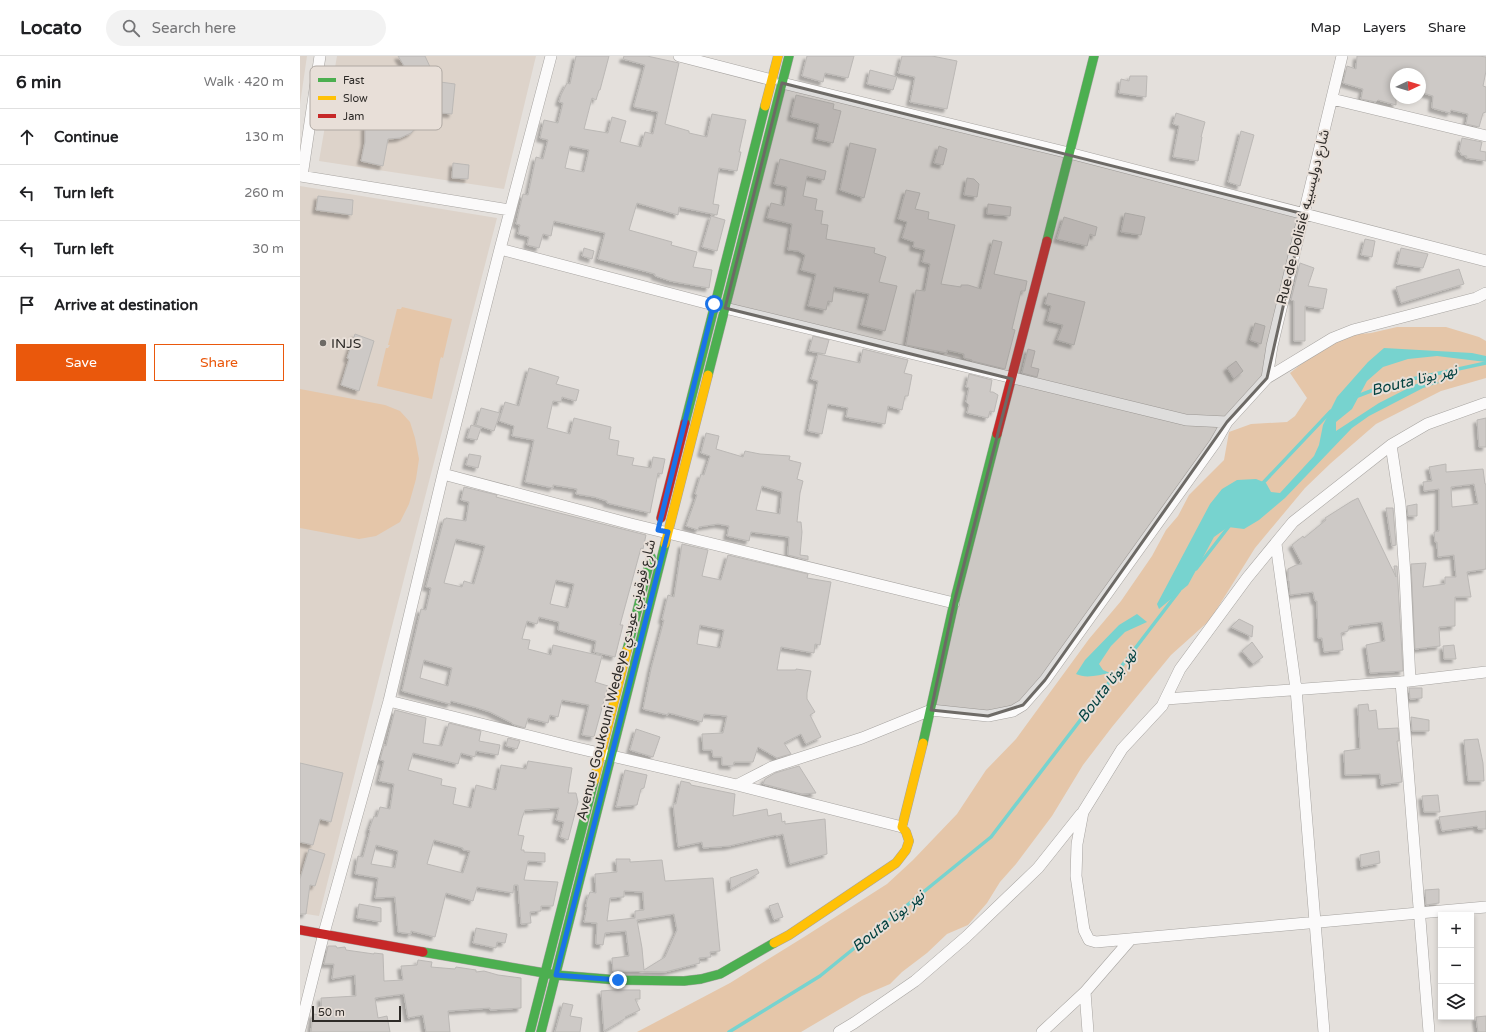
<!DOCTYPE html>
<html lang="en">
<head>
<meta charset="utf-8">
<style>
	body { margin:0; font-family:"Varela Round","Noto Sans Arabic",sans-serif; background:#f2f2f2; color:#202124 }
	.controls { position:absolute; right:12px; bottom:12px; display:grid; overflow:hidden; border-radius:0px; box-shadow:0 2px 6px #0003 }
	.controls button { width:36px; height:36px; display:grid; place-items:center; padding:0; border:0; border-bottom:1px solid #e0e0e0; background:#fff; color:#202124; font:20px sans-serif }
	.compass { position:absolute; left:1090px; top:12px; width:36px; height:36px; border-radius:50%; background:#fff; box-shadow:0 2px 6px #0003; rotate:86deg }
	.scale { position:absolute; left:12px; bottom:10px; width:89px; box-sizing:border-box; padding-left:4px; border:2px solid #2d2a27; border-top:0; font-size:11px; line-height:14px; white-space:nowrap; color:#2d2a27; -webkit-text-stroke:3px #e8dfd8; paint-order:stroke }
	.stop { position:absolute; width:12px; height:12px; margin:-9px; border:3px solid #1a73e8; border-radius:50%; background:#fff }
	.stop.end { background:#1a73e8; border-color:#fff; box-shadow:0 1px 4px #0008 }
	.list { margin:0; padding:0; list-style:none }
	h2 { display:flex; justify-content:space-between; align-items:center; height:52px; margin:0; padding:0 16px; font-size:17px }
	h2 small { font-size:13px; font-weight:400; color:#757577 }
	.list li { display:grid; grid-template-columns:26px 1fr auto; gap:12px; align-items:center; box-sizing:border-box; height:56px; padding:0 16px; border-top:1px solid #e0e0e0 }
	.list b { display:block; font-size:15px; white-space:nowrap }
	.list em { font-size:13px; font-style:normal; color:#757577 }
	.actions { display:flex; gap:8px; padding:12px 16px }
	.actions a { flex:1; padding:9px 0; border:1px solid #ea580c; border-radius:0px; text-align:center; font-size:14px; color:#ea580c }
	.actions .main { background:#ea580c; color:#fff }
	.icon { flex:none; width:22px; height:22px; fill:none; stroke:currentColor; stroke-width:2; stroke-linecap:round; stroke-linejoin:round }
	.map { position:relative; flex:none; width:1186px; height:976px; overflow:hidden }
	header { display:flex; align-items:center; gap:24px; box-sizing:border-box; height:56px; padding:0 20px; background:#fff; border-bottom:1px solid #e0e0e0 }
	header strong { font-size:19px }
	nav { display:flex; gap:22px; margin-inline-start:auto; font-size:14px }
	.search { width:280px; height:36px; background:#f2f2f2; display:flex; align-items:center; gap:10px; box-sizing:border-box; padding:0 14px; border-radius:22px; color:#757577; font-size:15px }
	main { display:flex }
	aside { flex:1; background:#fff }
	.map>svg:first-child { display:block }
	.built { fill:#ddd3ca }
	.green { fill:#e5c6a9 }
	.water { fill:#77d3cf }
	.lines { fill:none; stroke-linecap:round; stroke-linejoin:round }
	.stream { stroke:#77d3cf; stroke-width:3.5 }
	.building { fill:#cdc9c6; stroke:#bbb8b5; fill-rule:evenodd; filter:url(#shadow) }
	.street-casing { stroke:#a7a4a1; stroke-width:12 }
	.fast-casing { stroke:#a7a4a1; stroke-width:10 }
	.slow-casing { stroke:#a7a4a1; stroke-width:10 }
	.jam-casing { stroke:#a7a4a1; stroke-width:10 }
	.street { stroke:#fbfafa; stroke-width:11 }
	.fast { stroke:#4caf50; stroke-width:9 }
	.slow { stroke:#ffc107; stroke-width:9 }
	.jam { stroke:#c62828; stroke-width:9 }
	.route { stroke:#1a73e8; stroke-width:5 }
	.marked { fill:#6d6a66; fill-opacity:0.2; stroke:#6d6a66; stroke-width:3; stroke-linejoin:round }
	.poi-dot { fill:#6d6a66; stroke:#e8dfd8; stroke-width:1.5 }
	.labels { text-anchor:middle; dominant-baseline:central; stroke-width:4; stroke-linejoin:round; paint-order:stroke }
	.street-label { font-size:14px; fill:#2d2a27; stroke:#e8dfd8 }
	.poi-label { font-size:14px; fill:#2d2a27; stroke:#e8dfd8; text-anchor:start }
	.water-label { font-size:15px; font-style:italic; fill:#044241; stroke:#e8dfd8 }
	.key { fill:#e8dfd8; stroke:#b0a9a3; stroke-width:1 }
	.key-label { font-size:11px; fill:#2d2a27 }
</style>
</head>
<body>
<header>
<strong>Locato</strong>
<div class="search"><svg class="icon" aria-label="search" viewBox="0 0 24 24"><circle cx="10" cy="10" r="6"/><path d="M15 15l6 6"/></svg>Search here</div>
<nav><a>Map</a><a>Layers</a><a>Share</a></nav>
</header>
<main>
<aside>
<h2>6 min<small>Walk · 420 m</small></h2>
<ul class="list">
<li><svg class="icon" aria-label="ahead" viewBox="0 0 24 24"><path d="M12 20V5M6 11l6-6 6 6"/></svg><div><b>Continue</b></div><em>130 m</em></li>
<li><svg class="icon" aria-label="left" viewBox="0 0 24 24"><path d="M17 20v-9H6M10 6l-5 5 5 5"/></svg><div><b>Turn left</b></div><em>260 m</em></li>
<li><svg class="icon" aria-label="left" viewBox="0 0 24 24"><path d="M17 20v-9H6M10 6l-5 5 5 5"/></svg><div><b>Turn left</b></div><em>30 m</em></li>
<li><svg class="icon" aria-label="arrive" viewBox="0 0 24 24"><path d="M6 21V4h12l-3 4 3 4H6"/></svg><div><b>Arrive at destination</b></div></li>
</ul>
<div class="actions"><a class="main">Save</a><a>Share</a></div>
</aside>
<div class="map">
<svg width="1186" height="976" viewBox="0 0 1186 976">
	<defs>
		<filter id="shadow"><feDropShadow dx="-3.5" dy="3.5" stdDeviation="1" flood-color="#0004"/></filter>
	</defs>
	<rect width="100%" height="100%" fill="#e4e0dc"/>
	<path class="built" d="M0,0H7L0,48Z
		M37,0H236L204,133L19,105Z
		M0,130L197,162L108,507L19,860L0,857Z"/>
	<path class="green" d="M102,251L152,263L143,302L141,301L140,304L132,343L77,330L86,292H88L90,289H88L97,253H101Z
		M1097,271H1146L1179,281L1186,285V322L1141,335L1076,368L1031,407L1005,432L955,492L910,564L871,599L812,671L783,709L752,760L716,808L700,826L687,847L668,869L647,878L627,897L602,916L590,928L562,940L501,976H337L430,927L504,881L587,828L613,804L657,758L686,714L716,683L789,583L821,545L852,500L866,474L878,460L889,439L924,404L929,376L951,368L987,366L995,360L1007,342L990,317L1000,309L1033,287L1049,279L1071,277Z
		M0,333L85,349L100,355L110,366L115,382L119,403L116,423L109,448L100,466L76,480L59,483L0,472Z"/>
	<path class="water" d="M1084,292L1172,297L1186,300V306L1137,300L1108,303L1083,311L1067,325L1052,353L1036,366V375L1079,347L1130,321L1139,327L1123,332L1069,360L1052,372L985,442L959,464L944,473L928,471L914,481L888,529L859,553L857,548L910,448L922,433L937,424L956,423L966,427L971,436L980,437L1014,400L1019,389L1023,369L1037,341L1068,306Z
		M837,558L847,566L825,576L811,590L799,608L803,614L810,617C799,619 786,623 776,618L785,604L819,569Z"/>
	<g class="lines">
		<path class="stream" d="M1055,341L1089,328L1186,307
			M961,429L1031,355
			M896,513L930,469
			M429,976L520,920L691,781L879,535"/>
	</g>
	<path class="building" d="M98,0H125L131,13L133,25L155,28L152,58L130,56L111,77L100,82L88,83L83,110L61,105L65,86V70L86,68L96,64L104,58L110,45L112,34V23Z
		M276,0H309L300,34H299L296,44L292,42L284,73L308,77L312,61L326,65L320,86L341,91L345,76L353,78L358,56L334,51V49L345,9L323,3L324,0H347L379,7L365,68L389,75V77L407,81L412,58L446,64L439,96H441L437,115L419,112L413,148L419,149L417,159L379,151L378,159L337,147L329,174L372,186L371,189L397,196L393,211L412,214L409,232L370,225L355,220V218L298,203L305,177L254,165L251,180L243,178L239,192L227,189L229,181L218,178L220,169L216,168L223,138L228,139L236,101L243,103L248,84L240,82L244,64L258,67L263,47L259,46L261,39L267,27L270,28ZM270,90L289,94L284,116L265,112Z
		M507,0H554L548,22L525,17L523,26L502,20Z
		M602,0H632L657,5L647,53L610,46L615,21L598,17Z
		M1057,0H1179L1186,1V15L1183,30L1186,31V56L1183,57L1179,71L1166,68L1168,58L1151,54L1150,57L1132,52L1133,40L1120,36V18H1096V49L1078,44L1076,46L1061,43L1063,33L1043,27L1047,10L1056,13Z
		M570,14L597,21L593,34L567,28Z
		M830,20H847L846,41L819,37L821,23L829,25Z
		M496,39L534,48L533,53L541,55L533,87L516,83L519,68L491,61Z
		M876,57L905,66L901,81H902L898,105L873,101L879,70L873,68Z
		M941,75L954,79L940,130L928,126Z
		M1162,82L1182,86L1180,95L1186,96V105L1166,102L1167,100L1161,99V97L1159,96Z
		M550,87L576,93L564,142L540,134Z
		M639,90L647,93L643,109L634,107Z
		M480,103L526,115L524,124L507,120L503,140L517,143L515,154L523,155L521,168L528,169L526,183L575,192L574,197L586,201L579,226L597,230L585,275L561,269L569,238L534,231L532,246L528,245L526,254L508,250L516,218L501,214L505,199L498,195L488,194L492,168L467,162L471,147L484,150L487,131L474,128Z
		M153,107L169,109L168,123L152,122Z
		M667,122L674,123L679,128L677,141L664,139Z
		M606,134L620,137L615,153L629,156L628,163L655,169L641,228L661,231V229H668L681,233L693,184L702,186L694,218L727,225L725,235H721L712,273L715,274L705,313L672,305V304L664,302V298L647,294V297L606,289L616,234L625,235L630,208L622,206L625,194L613,191L614,186L602,182L607,166L598,163Z
		M18,140L53,144L52,159L16,154Z
		M688,148L711,151L710,160L687,158Z
		M825,157L845,161L841,179L821,176Z
		M411,160L425,164L417,195L402,191Z
		M764,161L797,171L795,180L790,178L787,190L757,183Z
		M1065,183L1075,185L1072,201L1061,199Z
		M284,192L294,195L292,203L282,200Z
		M1101,192L1128,198L1123,212L1097,208Z
		M1000,207L1014,212L1008,230L1027,233L1023,253L1005,250V285H994V245L991,244Z
		M1159,213L1164,228L1101,247L1096,231Z
		M748,237L785,246L774,289L757,284L763,269L747,265L751,250L745,248Z
		M955,267L965,270L961,288L950,284Z
		M55,278L74,285L59,335L41,329L49,303L47,302Z
		M513,280L529,284L525,298L509,295Z
		M563,293L608,304L604,317L612,319L608,340H605L602,354L588,350L585,368L546,361L548,352L528,348L522,378L508,375L518,325L511,323L518,298L560,307Z
		M728,293L735,295L731,311L739,313L737,321L722,317Z
		M936,305L943,315L934,323L927,312Z
		M229,312L259,321L256,328L279,334L276,345L262,341L261,346L253,345L247,372L270,378L274,362L311,371L309,383L319,385L317,399L334,402L332,409L351,412L353,401L365,403L362,418L358,417L350,457L307,447V445L294,441L276,438L277,433L253,429V432L225,426L234,384L212,380L214,370L199,365L205,346L219,350Z
		M669,318L692,324L690,336H693L698,339L694,356L690,355L688,362L667,357L669,349L666,346L669,332L666,331Z
		M181,352L200,357L194,375L176,369Z
		M1186,362V391H1179L1177,364Z
		M171,369L181,372L177,384L167,382Z
		M406,377L419,380L416,393L443,401L445,395L460,398L490,400L489,404L501,407L497,423L503,425L500,437L497,466H501L502,476L500,499L508,500V504L488,499L489,481L451,476L449,485L427,480L429,470L418,468L399,471L398,474L386,470L397,439L395,438L401,418L404,419L410,400L401,397ZM462,430L482,436L480,458L456,454Z
		M169,398L181,400L178,412L166,409Z
		M1146,408V416L1183,413L1185,428H1186V513L1167,516L1171,541H1155V570L1139,571L1140,590L1115,593L1111,508L1126,507L1123,531L1145,528V521H1156L1154,499L1138,501L1137,486H1135L1134,476L1139,475V433L1124,435L1123,426L1132,425L1129,411ZM1174,428L1178,448L1152,451L1151,431Z
		M164,431L197,439L196,441L346,479L343,493L341,492L320,569H323L315,601L294,596L296,585L258,574L259,566L239,561L237,568L227,565L222,583L230,584L228,593L251,599L253,589L302,600L295,626L308,630L294,681L282,679L289,649L262,644L258,661L250,659L248,667L228,662L225,672L212,668V667L190,656L174,651L151,645L150,648L102,635L121,553L126,554L131,532L126,531L144,463H146V462L166,465L169,446L161,444ZM156,483L185,490L174,528L164,525L162,531L144,527ZM256,524L274,528L268,552L250,548ZM124,604L152,612L148,630L120,622Z
		M1058,442L1096,521L1094,510H1097L1103,615L1070,617L1066,589L1085,585L1082,566L1049,570L1048,575L1041,577L1043,594L1024,596L1022,582H1018L1017,545H1015L1013,536L990,539L989,525H988V513L996,509L1002,508L992,489L1003,480L1004,482L1026,464L1025,462L1052,445Z
		M1117,448V460H1108L1107,450Z
		M1086,452H1093L1096,489L1092,490Z
		M382,488L408,494L402,520L421,524L428,499L508,518L507,522L531,526L520,589L515,588L514,597L481,591L477,614H496V613L511,615L507,637V643L515,656L510,659L521,681L506,688L501,678L484,687L491,698L477,702L458,691L453,706H434L433,710L422,709V701H413L412,694H403L402,678L423,677L427,660L404,658L402,666L373,658L368,657V659L343,653L351,613L364,564H362L368,539L374,541ZM400,569L424,574L420,592L397,588Z
		M939,563L953,570L952,581L931,571Z
		M952,586L963,601L953,608L942,595Z
		M1154,589L1156,603H1144L1143,590Z
		M1109,632H1122V642L1110,643Z
		M1068,648L1069,655L1076,654L1078,673L1098,672L1099,685H1097L1102,726L1081,729L1080,718L1045,719L1044,695L1060,693L1058,649Z
		M95,654L126,662L123,687L142,690L149,667L181,675L179,685L200,689L198,699L176,695L175,701L161,697L158,708L113,697L108,714L142,723L141,729L156,732L153,748L171,752L176,729L196,734L201,709L226,713L228,705L272,712L268,737H276L278,746L268,784L260,781L264,766L256,764L259,752L225,754L222,762L218,779L224,780L221,794H224V796L245,797V806L228,805L224,824L258,826L253,850H241V855L230,856L231,867L221,868L218,829H214L213,837L177,831L173,845L146,837L135,881L111,875V878L98,876L95,841L75,842L78,822L55,818L58,800L63,801L70,775L69,774L74,760L77,761L80,751L90,753L94,728L79,725L84,705L80,704L84,689L86,690ZM134,784L163,792V794L170,795L163,817L127,808ZM76,789L98,795L95,812L71,808Z
		M1111,661L1129,664V675H1112Z
		M336,673L360,681L353,701L330,694Z
		M208,682L220,685L217,693L206,690Z
		M1178,683L1183,707L1184,725H1168L1164,684Z
		M0,707L43,717L31,766L20,763L13,789L0,786Z
		M499,710L516,737L502,738L463,728L465,723L475,717Z
		M325,714L347,719L344,732L341,733L337,749L316,751Z
		M381,725L390,727L391,729L435,738L433,760L467,753L468,760L481,757L482,766L485,765V768L525,763L527,798L490,808L483,778L476,780V779L429,790L403,792L402,786L378,791L373,748H376Z
		M1138,739L1140,756H1124L1122,740Z
		M1186,755V773H1178L1177,770L1142,775L1139,761Z
		M9,793L25,798L15,830L10,829L6,858H0V823Z
		M1079,795L1080,807L1061,811L1060,799Z
		M316,803H330V806L362,804L365,825L413,822L420,895L410,896L411,901L399,902L400,907L365,916L313,915L312,902L329,900L326,875L305,877L303,889L296,888L297,867L284,866L287,851H286L287,844L290,836L296,837L295,818L317,816ZM324,835L343,836L344,854L335,855V862L307,865L310,842L324,841ZM374,858L377,874L365,901L344,914L342,892L337,864Z
		M457,813L459,817L431,833L430,822Z
		M1139,833V847L1126,849L1125,834Z
		M478,847L483,861L474,864L469,850Z
		M59,848L81,852V866L57,862Z
		M176,872L207,878L205,887L197,886L196,892L173,887Z
		M28,890H36L37,892L45,891L46,894L74,898V897L83,898L84,925L103,924L101,910L117,909L118,904L132,906L131,911L155,913L156,911L176,914V916L184,915L198,919L221,922V952L190,954V952L148,955L150,976H126L123,959L108,962L104,938L75,942L78,962L87,960L90,976H11L13,958L22,959L21,942L56,940L55,919L32,923L34,908H24Z
		M313,934H340V943H335L340,954L325,961L326,962L304,975L301,935Z
		M263,947L273,949L270,960L282,962L280,976H255Z
		M1186,960V976H1178L1176,961Z"/>
	<g class="lines">
		<g class="street-casing">
			<path id="street" d="M379,0L472,24
				M482,27L769,97L1186,205
				M1032,43L1186,80
				M0,120L210,154
				M2,120L20,0
				M200,193L425,252L886,364L927,366
				M967,322L972,290L1042,0
				M1186,347L1127,368L1091,389L993,466L947,522L880,613L862,650L822,693L783,756L777,788L776,820L784,874L789,884L796,886L1186,851
				M1091,389L1100,448L1105,519L1110,625
				M143,418L331,468L654,547
				M976,488L996,633L1024,976
				M1101,626C1111,742 1119,859 1129,976
				M866,643L1101,626L1186,616
				M89,645L273,691L437,729L602,771
				M437,729L472,711L562,682L631,654L688,660L713,655L723,649L745,624L915,387L927,366L967,322L1033,282L1053,274L1176,242L1186,237
				M785,936L788,976
				M0,973L24,877L89,645L143,418L200,193L251,0
				M539,976L554,967L615,925L666,881L738,812L781,758
				M742,976L785,936L831,883"/>
		</g>
		<g class="fast-casing">
			<path id="fast" d="M747,185L794,0
				M408,319L489,0
				M385,367L465,50
				M327,594L351,501
				M623,687L654,547L697,378
				M123,896L256,919L318,924L384,925L401,923L420,918L474,887
				M230,976L294,725
				M241,976L365,488"/>
		</g>
		<g class="slow-casing">
			<path id="slow" d="M465,50L478,0
				M365,488L408,319
				M294,725L327,594
				M474,887L489,879L596,807L606,794L609,785L606,776L602,771L623,687"/>
		</g>
		<g class="jam-casing">
			<path id="jam" d="M697,378L747,185
				M361,462L385,367
				M0,874L123,896"/>
		</g>
		<use href="#street" class="street"/>
		<use href="#fast" class="fast"/>
		<use href="#slow" class="slow"/>
		<use href="#jam" class="jam"/>
	</g>
	<g class="lines">
		<path class="route" d="M318,924L256,919L368,476L358,474L414,248"/>
	</g>
	<path class="marked" d="M482,27L1004,158L967,322L927,366L745,624L723,649L688,660L631,654L654,547L712,323L425,252Z"/>
	<circle class="poi-dot" cx="23" cy="287" r="4"/>
	<g class="labels">
		<g class="street-label">
			<text transform="translate(1003 161) rotate(-76)">Rue de Dolisié شارع دوليسييه</text>
			<text transform="translate(316 624) rotate(-76)">Avenue Goukouni Wedeye شارع قوقوني عويدي</text>
		</g>
		<g class="poi-label">
			<text x="31" y="287">INJS</text>
		</g>
		<g class="water-label">
			<text transform="translate(1114 324) rotate(-14)">Bouta نهر بوتا</text>
			<text transform="translate(807 629) rotate(-53)">Bouta نهر بوتا</text>
			<text transform="translate(588 865) rotate(-39)">Bouta نهر بوتا</text>
		</g>
	</g>
	<rect x="10" y="10" width="132" height="64" rx="6" class="key"/>
	<rect x="18" y="22" width="18" height="4" fill="#4caf50"/>
	<rect x="18" y="40" width="18" height="4" fill="#ffc107"/>
	<rect x="18" y="58" width="18" height="4" fill="#c62828"/>
	<g class="key-label">
		<text x="43" y="28">Fast</text>
		<text x="43" y="46">Slow</text>
		<text x="43" y="64">Jam</text>
	</g>
</svg>
<div class="controls">
<button>+</button>
<button>−</button>
<button><svg class="icon" aria-label="layers" viewBox="0 0 24 24"><path d="M12 4l9 5-9 5-9-5zM3 14l9 5 9-5"/></svg></button>
</div>
<svg class="compass" viewBox="-18 -18 36 36"><path d="M0-13l5 13h-10z" fill="#e53935"/><path d="M0 13l5-13h-10z" fill="#757577"/></svg>
<div class="scale">50 m</div>
<div class="stop" style="left:414px;top:248px"></div>
<div class="stop end" style="left:318px;top:924px"></div>
</div>
</main>
</body>
</html>
